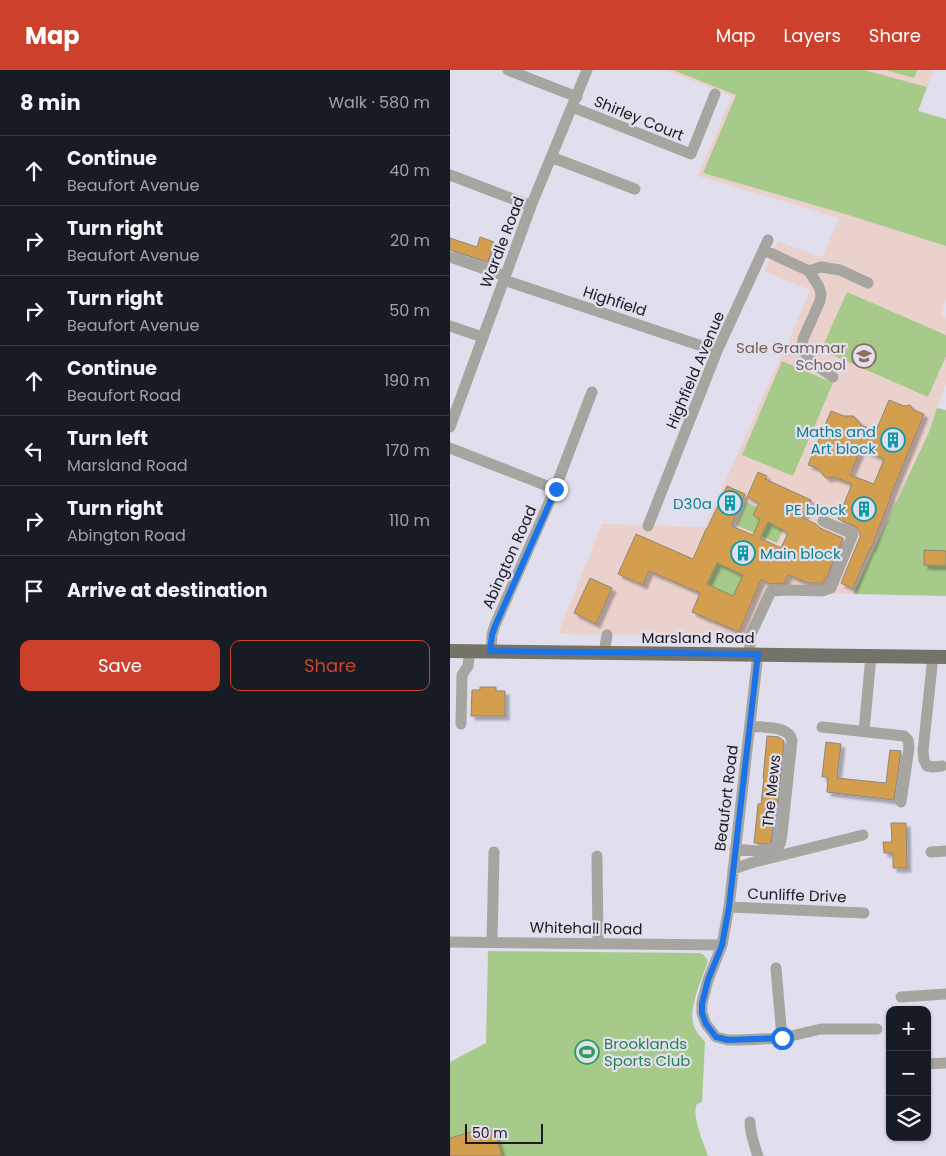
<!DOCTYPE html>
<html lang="en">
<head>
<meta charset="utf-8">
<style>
	body { margin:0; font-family:Poppins,sans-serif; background:#242831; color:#f1f3f6 }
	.controls { position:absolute; right:15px; bottom:15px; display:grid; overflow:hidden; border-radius:10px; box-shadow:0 1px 4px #0004 }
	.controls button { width:45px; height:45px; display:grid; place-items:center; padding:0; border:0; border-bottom:1px solid #363941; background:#171b24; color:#f1f3f6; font:25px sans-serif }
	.scale { position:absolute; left:15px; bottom:12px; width:78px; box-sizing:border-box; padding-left:5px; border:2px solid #1b1b20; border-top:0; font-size:14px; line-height:18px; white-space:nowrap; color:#1b1b20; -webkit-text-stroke:4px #e1dfed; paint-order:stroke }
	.stop { position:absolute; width:15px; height:15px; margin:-11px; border:4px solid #1a73e8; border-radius:50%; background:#fff }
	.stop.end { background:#1a73e8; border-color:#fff; box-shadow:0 1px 5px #0008 }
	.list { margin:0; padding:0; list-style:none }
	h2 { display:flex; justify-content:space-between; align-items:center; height:65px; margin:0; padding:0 20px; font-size:21px }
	h2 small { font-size:16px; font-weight:400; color:#9ea1a6 }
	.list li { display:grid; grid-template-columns:32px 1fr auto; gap:15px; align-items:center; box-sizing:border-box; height:70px; padding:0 20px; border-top:1px solid #363941 }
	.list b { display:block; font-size:19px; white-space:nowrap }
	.list p { margin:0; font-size:16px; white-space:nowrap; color:#9ea1a6 }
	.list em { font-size:16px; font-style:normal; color:#9ea1a6 }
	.actions { display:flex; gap:10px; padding:15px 20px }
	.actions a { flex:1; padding:11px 0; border:1px solid #cd412c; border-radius:10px; text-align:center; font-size:18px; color:#cd412c }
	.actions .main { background:#cd412c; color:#fff }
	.icon { flex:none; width:28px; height:28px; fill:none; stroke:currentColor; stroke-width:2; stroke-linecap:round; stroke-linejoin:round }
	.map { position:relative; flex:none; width:496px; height:1086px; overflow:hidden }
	header { display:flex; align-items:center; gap:30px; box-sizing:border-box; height:70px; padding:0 25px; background:#cd412c; color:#fff }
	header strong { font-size:24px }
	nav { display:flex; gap:28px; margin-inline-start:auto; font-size:18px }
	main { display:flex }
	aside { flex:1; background:#171b24 }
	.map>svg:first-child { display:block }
	.education { fill:#ebd1cb }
	.green { fill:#a6ca89 }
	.building { fill:#d39e4e; stroke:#8e867b; fill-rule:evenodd; filter:url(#shadow) }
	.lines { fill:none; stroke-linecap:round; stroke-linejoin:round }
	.minor { stroke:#a6a59f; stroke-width:11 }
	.major { stroke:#757268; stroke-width:14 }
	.route { stroke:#1a73e8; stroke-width:6 }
	.labels { text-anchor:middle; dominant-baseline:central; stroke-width:4.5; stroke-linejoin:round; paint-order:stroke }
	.street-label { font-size:15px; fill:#1b1b20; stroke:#e1dfed }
	.education-label { font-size:15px; fill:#785e54; stroke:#e1dfed; text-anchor:end }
	.culture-label { font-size:15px; fill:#0d838f; stroke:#e1dfed; text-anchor:end }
	.leisure-label { font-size:15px; fill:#27864d; stroke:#e1dfed; text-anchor:start }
</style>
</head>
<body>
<header>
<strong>Map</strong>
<nav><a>Map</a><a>Layers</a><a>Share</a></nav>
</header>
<main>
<aside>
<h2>8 min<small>Walk · 580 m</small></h2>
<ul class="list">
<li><svg class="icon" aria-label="ahead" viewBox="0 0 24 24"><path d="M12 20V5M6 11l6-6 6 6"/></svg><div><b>Continue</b><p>Beaufort Avenue</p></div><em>40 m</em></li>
<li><svg class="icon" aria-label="right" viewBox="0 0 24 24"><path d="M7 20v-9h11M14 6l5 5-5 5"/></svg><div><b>Turn right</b><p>Beaufort Avenue</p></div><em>20 m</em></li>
<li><svg class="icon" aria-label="right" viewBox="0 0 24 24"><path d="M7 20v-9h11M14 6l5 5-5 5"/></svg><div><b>Turn right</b><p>Beaufort Avenue</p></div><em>50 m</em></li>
<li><svg class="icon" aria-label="ahead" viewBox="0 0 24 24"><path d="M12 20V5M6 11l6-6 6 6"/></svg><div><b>Continue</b><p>Beaufort Road</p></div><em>190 m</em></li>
<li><svg class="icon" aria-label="left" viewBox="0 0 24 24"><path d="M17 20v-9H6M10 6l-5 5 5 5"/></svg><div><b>Turn left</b><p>Marsland Road</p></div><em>170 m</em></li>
<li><svg class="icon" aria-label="right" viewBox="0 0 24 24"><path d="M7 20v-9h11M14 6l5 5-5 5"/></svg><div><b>Turn right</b><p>Abington Road</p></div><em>110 m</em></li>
<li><svg class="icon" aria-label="arrive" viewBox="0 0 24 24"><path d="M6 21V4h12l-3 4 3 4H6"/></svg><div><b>Arrive at destination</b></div></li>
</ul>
<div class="actions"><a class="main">Save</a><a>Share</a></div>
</aside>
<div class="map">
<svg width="496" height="1086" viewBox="0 0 496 1086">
	<defs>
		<filter id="shadow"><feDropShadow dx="4" dy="4" stdDeviation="1" flood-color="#0004"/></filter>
	</defs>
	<rect width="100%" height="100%" fill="#e1dfed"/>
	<path class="education" d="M215,0H484L468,41L496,49V229L491,247L496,248V314L479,362L403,524L326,523L306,566L110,564V559L152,454L255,457L328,293L339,271L360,220L314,201L319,190V186L324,179L328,171L372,188L389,148L248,106L282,26Z"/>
	<path class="green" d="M223,0H414L477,17L468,41L496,49V176L395,144L253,103L286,25Z
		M436,0H467L464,8Z
		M397,222L496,265V286L478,327L371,280Z
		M332,291L383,313L343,406L292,385Z
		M487,338L496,340V526L403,524L479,362Z
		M296,432L337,451L327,473L286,455Z
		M267,493L293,505L283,526L255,519Z
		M38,881L249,883L253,884L258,891C253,905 239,938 243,952C244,960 250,966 255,972L252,1032L247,1034C241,1046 254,1073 258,1086H0V992L36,973Z"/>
	<path class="building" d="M30,167L44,172L38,192L0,180V168L27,177Z
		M439,330L454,336L460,335L464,340L474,344L440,427H441L421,479L420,478L403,519L391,513L410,467V463L406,457L388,449L402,414L384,407L376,408L367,398L358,395L381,341L394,346H404L411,355L426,361ZM411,379L434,389L424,414L400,405Z
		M308,402L317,406L315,409L361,430L353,448L366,454L370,458L393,468L377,507H376L373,513H358L338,505L335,513L320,514L311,510L289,562L242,542L250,523L199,501L193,515L168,504L186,464L243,489L256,459H257L277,416L295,424L281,456L303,465L310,449L303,445L309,433L297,427ZM318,452L338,463L331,478L310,468ZM267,493L293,505L283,526L257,514Z
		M474,480L496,481V496L474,495Z
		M140,508L162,518L146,554L124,543Z
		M30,617H46V621H55V646H21L22,620H30Z
		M317,666L329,667L334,671L328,734H326L321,773L319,774L304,773L308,734H311L314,708H313Z
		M376,672L391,674L387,708L436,713L440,680L451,681L444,730L377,722L378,707H372Z
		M441,753H456L457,798H443V783H434L433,772H442Z
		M28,1060L29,1064L44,1060L52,1086H0V1068Z"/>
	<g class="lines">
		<path class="minor" d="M58,0L127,27
			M122,37L241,84L265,24
			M101,87L185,119
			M0,105L81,136
			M314,180L359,201L369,217L371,224L370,231L357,260L353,269L352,278L357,286L362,292L383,307
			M0,187L55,206
			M359,201L371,197L390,200L418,213
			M54,210L267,281
			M0,256L32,267
			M0,357L81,136L137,0
			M0,378L105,419
			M198,456L267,281L318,170
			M41,581L42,565L45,555L105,419L142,322
			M154,583L157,565
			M299,584L301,564L321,521L339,520L372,521L381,518L403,464L373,451
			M308,584L279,837L272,875L258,910L252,933V943L256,954L266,967L278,970H291L332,968L371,959H427
			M483,586L473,681L474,690L477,696L483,697L492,696
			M11,654L12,605L18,596L20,581
			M372,657L454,666L458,670L459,678L451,732
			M414,661L421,586
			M285,779L320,782C330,779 331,773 332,764L342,670C338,655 313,658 300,656
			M481,782L496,781
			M147,786L148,874
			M283,799L304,792L413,765
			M279,837L414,843
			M0,872L272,875
			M42,872L44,782
			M326,898L332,968
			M451,927L496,924
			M477,994L496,993
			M300,1052C300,1064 304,1074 308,1086"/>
		<path class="major" d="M0,581L496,587"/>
	</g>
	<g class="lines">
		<path class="route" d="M106,419L45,556L42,565L40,581L308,584L279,837L272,875L258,910L252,934V943L256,954L266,967L278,970L332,968"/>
	</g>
	<defs>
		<g id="school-ring" transform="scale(1.25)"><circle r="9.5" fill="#e1dfed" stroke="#8d6e63" stroke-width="1.5"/><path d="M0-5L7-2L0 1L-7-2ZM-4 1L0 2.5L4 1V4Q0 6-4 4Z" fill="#8d6e63"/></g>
		<g id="building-ring" transform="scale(1.25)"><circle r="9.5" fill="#e1dfed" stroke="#0f9aa8" stroke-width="1.5"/><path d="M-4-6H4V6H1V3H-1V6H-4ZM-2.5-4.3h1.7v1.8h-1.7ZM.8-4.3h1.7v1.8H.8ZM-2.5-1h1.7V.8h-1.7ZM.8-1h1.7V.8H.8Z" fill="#0f9aa8"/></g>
		<g id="stadium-ring" transform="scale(1.25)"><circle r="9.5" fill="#e1dfed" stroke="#2e9e5b" stroke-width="1.5"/><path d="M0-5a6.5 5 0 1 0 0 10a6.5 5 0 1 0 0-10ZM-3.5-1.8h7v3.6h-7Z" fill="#2e9e5b"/></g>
	</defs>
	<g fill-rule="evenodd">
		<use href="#school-ring" x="414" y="286"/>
		<use href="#building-ring" x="443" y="370"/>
		<use href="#building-ring" x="280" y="433"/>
		<use href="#building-ring" x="414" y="439"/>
		<use href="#building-ring" x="293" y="483"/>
		<use href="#stadium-ring" x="137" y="982"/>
	</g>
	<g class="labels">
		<g class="street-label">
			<text transform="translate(189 48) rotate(22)">Shirley Court</text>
			<text transform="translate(52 172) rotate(-69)">Wardle Road</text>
			<text transform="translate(165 231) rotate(18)">Highfield</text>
			<text transform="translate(245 300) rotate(-67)">Highfield Avenue</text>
			<text transform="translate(59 487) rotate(-66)">Abington Road</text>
			<text x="248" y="567">Marsland Road</text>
			<text transform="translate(321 721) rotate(-84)">The Mews</text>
			<text transform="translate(276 728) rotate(-83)">Beaufort Road</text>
			<text transform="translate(347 825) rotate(2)">Cunliffe Drive</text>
			<text transform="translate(136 858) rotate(1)">Whitehall Road</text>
		</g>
		<g class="education-label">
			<text x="396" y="277">Sale Grammar<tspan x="396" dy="17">School</tspan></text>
		</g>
		<g class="culture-label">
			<text x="426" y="361">Maths and<tspan x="426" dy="17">Art block</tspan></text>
			<text x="262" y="433">D30a</text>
			<text x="396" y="439">PE block</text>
			<text x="310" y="483" text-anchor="start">Main block</text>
		</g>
		<g class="leisure-label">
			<text x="154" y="973">Brooklands<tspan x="154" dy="17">Sports Club</tspan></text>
		</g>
	</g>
</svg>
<div class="controls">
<button>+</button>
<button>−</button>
<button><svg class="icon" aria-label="layers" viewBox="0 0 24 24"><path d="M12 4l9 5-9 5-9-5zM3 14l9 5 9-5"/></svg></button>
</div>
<div class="scale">50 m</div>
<div class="stop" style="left:332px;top:968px"></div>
<div class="stop end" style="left:106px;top:419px"></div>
</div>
</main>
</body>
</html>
